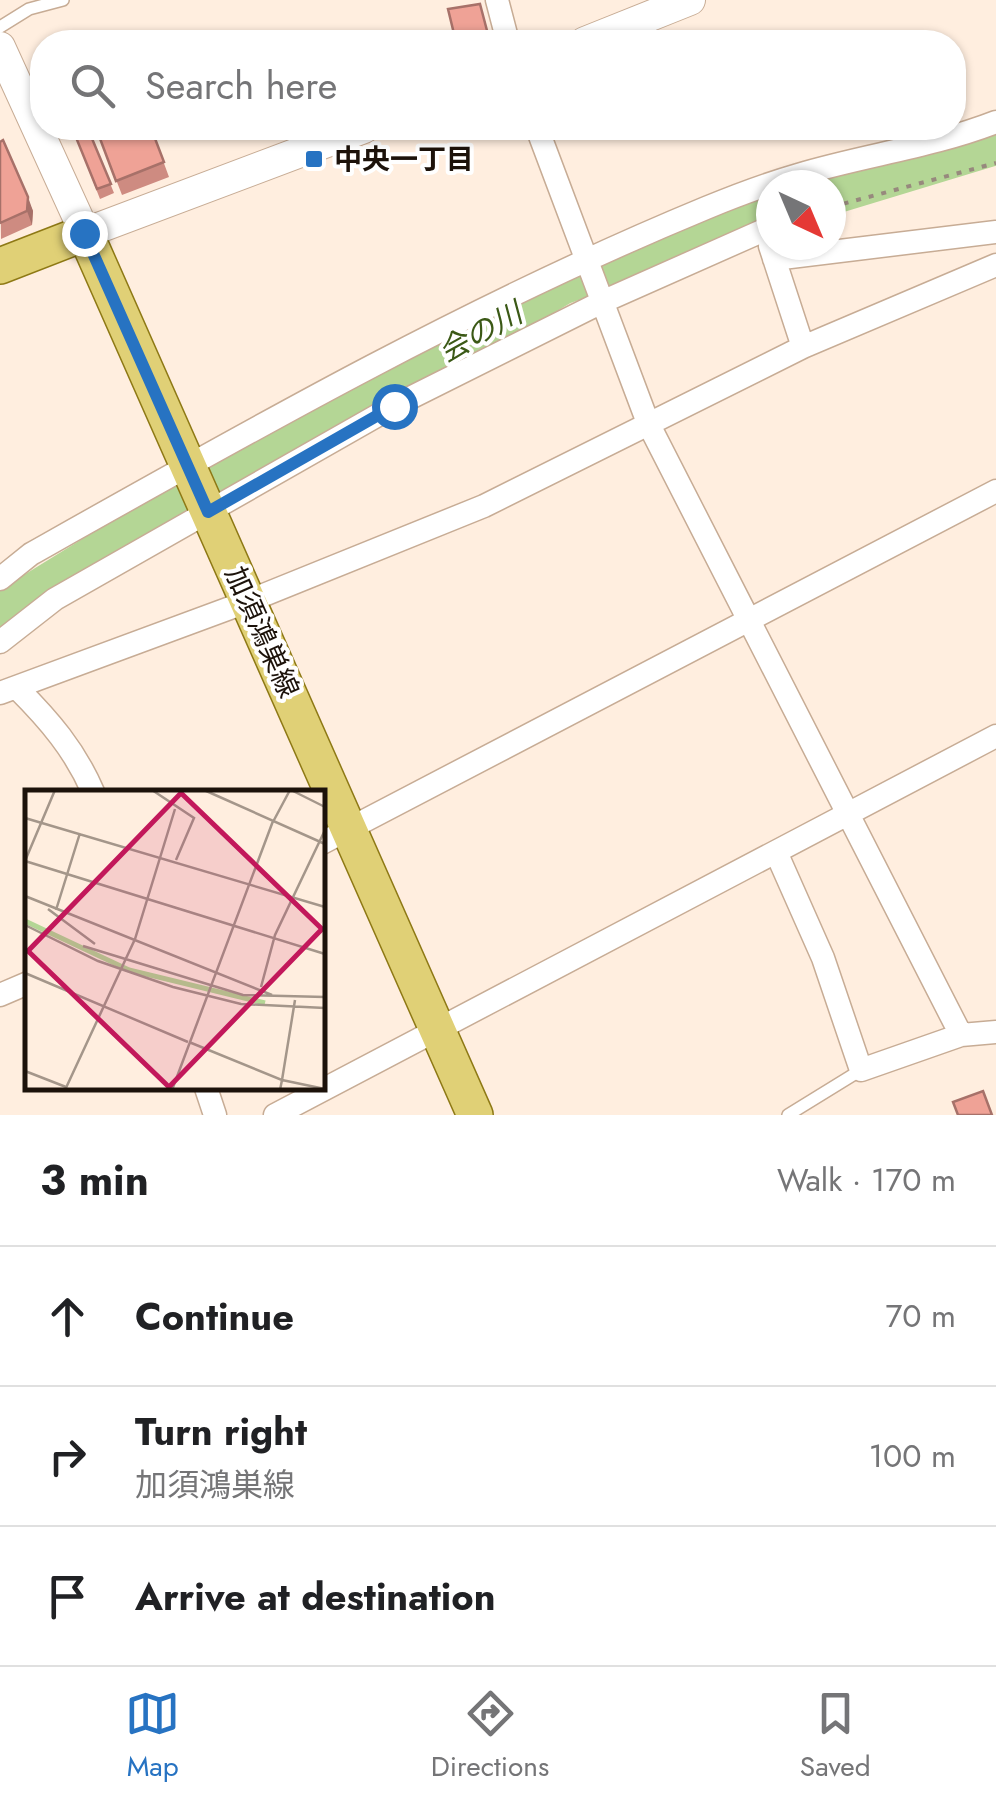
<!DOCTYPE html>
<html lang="en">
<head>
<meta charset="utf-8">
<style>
	body { margin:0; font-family:Jost,"Noto Sans JP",sans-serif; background:#f2f2f2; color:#202124 }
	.compass { position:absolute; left:756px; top:170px; width:90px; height:90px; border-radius:50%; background:#fff; box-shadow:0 2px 8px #0004; rotate:136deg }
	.stop { position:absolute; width:30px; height:30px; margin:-22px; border:8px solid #2773c2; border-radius:50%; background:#fff }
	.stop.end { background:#2773c2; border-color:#fff; box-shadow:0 2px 10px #0008 }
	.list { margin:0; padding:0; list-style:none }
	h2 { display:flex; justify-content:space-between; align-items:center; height:130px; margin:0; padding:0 40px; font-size:42px }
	h2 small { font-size:32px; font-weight:400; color:#757577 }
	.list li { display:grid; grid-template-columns:65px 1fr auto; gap:30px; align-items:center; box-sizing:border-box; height:140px; padding:0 40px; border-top:2px solid #e0e0e0 }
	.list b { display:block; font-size:38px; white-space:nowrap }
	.list p { margin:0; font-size:32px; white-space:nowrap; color:#757577 }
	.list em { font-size:32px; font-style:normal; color:#757577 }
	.icon { flex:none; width:55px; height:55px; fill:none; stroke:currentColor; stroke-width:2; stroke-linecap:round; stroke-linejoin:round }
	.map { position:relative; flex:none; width:996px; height:1115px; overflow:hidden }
	.search { position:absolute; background:#fff; box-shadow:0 2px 8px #0004; left:30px; right:30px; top:30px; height:110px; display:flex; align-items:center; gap:25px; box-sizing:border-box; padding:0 35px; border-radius:40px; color:#757577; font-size:38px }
	.sheet { height:550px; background:#fff }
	nav { display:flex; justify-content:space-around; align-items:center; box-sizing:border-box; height:140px; border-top:2px solid #e0e0e0; background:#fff; font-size:28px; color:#757577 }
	nav a { display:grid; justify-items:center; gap:5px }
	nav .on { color:#2773c2 }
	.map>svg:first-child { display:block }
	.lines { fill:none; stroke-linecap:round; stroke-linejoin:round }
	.river { stroke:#b4d695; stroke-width:38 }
	.lane-casing { stroke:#c7ac95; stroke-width:14 }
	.street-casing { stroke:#c7ac95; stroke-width:25 }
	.secondary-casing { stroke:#c7ac95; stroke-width:32 }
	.primary-casing { stroke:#8e7915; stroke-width:38 }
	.path { stroke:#97897d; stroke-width:4; stroke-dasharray:5 8; stroke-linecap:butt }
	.lane { stroke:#fff; stroke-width:11 }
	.street { stroke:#fff; stroke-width:22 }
	.secondary { stroke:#fff; stroke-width:30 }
	.primary { stroke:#e0d076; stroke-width:35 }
	.wall { fill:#ce8b81 }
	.shaded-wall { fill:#a77169 }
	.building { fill:#efa296; stroke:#a77169; stroke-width:2.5 }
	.route { stroke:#2773c2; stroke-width:12 }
	.poi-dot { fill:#2773c2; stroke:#fff; stroke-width:4 }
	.labels { text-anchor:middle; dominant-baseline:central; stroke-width:8; stroke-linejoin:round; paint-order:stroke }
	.poi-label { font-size:28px; font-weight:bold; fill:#1c120a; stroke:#fff; text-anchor:start }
	.street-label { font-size:28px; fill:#1c120a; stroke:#fff }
	.water-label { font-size:30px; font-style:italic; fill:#3b5916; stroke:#fff }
	.inset-river { fill:none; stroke:#b4d695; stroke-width:5 }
	.inset-road { fill:none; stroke:#a4968a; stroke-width:2.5 }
	.view { fill:#c2185b; fill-opacity:0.15; stroke:#c2185b; stroke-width:5 }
	.inset-edge { fill:none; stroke:#1c120a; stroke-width:5 }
</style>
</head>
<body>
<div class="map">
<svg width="996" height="1115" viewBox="0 0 996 1115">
	<rect width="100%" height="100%" fill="#ffeedf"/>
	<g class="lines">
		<path class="river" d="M831,196L996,146
			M0,612L175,504L439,359L562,286L713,231L771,214"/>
		<g class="lane-casing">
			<path id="lane" d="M0,27L29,9L63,0
				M788,1115L861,1070"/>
		</g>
		<g class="street-casing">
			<path id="street" d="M497,0L508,42
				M537,128L648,423L961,1035
				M770,246L803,347
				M774,259L996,232
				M0,579L31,554C251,430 471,305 706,208C735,196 767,184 798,175C864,155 932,147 996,122
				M0,642L55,599L394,406L602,302L771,227
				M17,688C49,720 75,750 93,792
				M0,693L249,601L484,506L803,347L996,265
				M322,843L996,491
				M776,852L823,958L861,1070L961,1035L996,1032
				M0,995L28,983
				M206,1088L215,1115
				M275,1115L996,736"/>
		</g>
		<g class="secondary-casing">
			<path id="secondary" d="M585,42L690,0
				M0,47L85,233L364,128"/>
		</g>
		<g class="primary-casing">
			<path id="primary" d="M0,266L85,233L475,1115"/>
		</g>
		<path class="path" d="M831,207L996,163"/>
		<use href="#lane" class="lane"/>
		<use href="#street" class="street"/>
		<use href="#secondary" class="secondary"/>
		<use href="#primary" class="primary"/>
	</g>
	<path class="wall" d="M96,128H151L169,177L122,195Z
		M88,129L114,193L100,199L75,135Z
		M0,142L33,211L32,225L1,239Z"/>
	<path class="shaded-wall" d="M28,197L33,211L32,225L27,211Z"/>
	<path class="building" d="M480,4L490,42H456L448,9Z
		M96,128H151L164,162L116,181Z
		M88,129L111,184L97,189L75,135Z
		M3,140L28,197L27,211L0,223V142Z
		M983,1091L992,1115H958L953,1102Z"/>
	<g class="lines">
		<path class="route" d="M84,233L208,512L394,406"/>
	</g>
	<rect class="poi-dot" x="304" y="149" width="20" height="20" rx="5"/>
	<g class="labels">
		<g class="poi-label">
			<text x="334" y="159">中央一丁目</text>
		</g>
		<g class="street-label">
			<text transform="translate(262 632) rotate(66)">加須鴻巣線</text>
		</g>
		<g class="water-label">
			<text transform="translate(480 332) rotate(-29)">会の川</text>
		</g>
	</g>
	<g transform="translate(25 790)">
		<rect width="300" height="300" fill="#ffeedf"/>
		<path class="inset-river" d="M0,131L104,180L240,213"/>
		<path class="inset-road" d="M127,0L169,28L151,70M179,0L300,54M266,0L300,17M0,28L300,117M249,30L265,0M0,71L300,164M0,71L30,0M0,106L247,205M23,119L70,154M31,120L55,43M0,135L73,171L148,197L216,214L300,218M58,156L218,205L300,207M0,183L163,252M236,197L250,145L300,40M270,210L257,290L300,299M164,252L257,290L255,300M0,281L41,297M40,300L110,149L150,19M147,300L248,31"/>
		<path class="view" d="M156,3L297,139L144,297L3,161Z"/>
		<rect width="300" height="300" class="inset-edge"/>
	</g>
</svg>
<svg class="compass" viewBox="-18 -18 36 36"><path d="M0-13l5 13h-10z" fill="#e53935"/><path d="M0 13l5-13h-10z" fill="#757577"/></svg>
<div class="stop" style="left:394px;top:406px"></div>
<div class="stop end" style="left:84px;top:233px"></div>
<div class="search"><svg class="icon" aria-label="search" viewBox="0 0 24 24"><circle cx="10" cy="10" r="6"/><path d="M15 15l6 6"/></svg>Search here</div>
</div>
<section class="sheet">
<h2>3 min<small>Walk · 170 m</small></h2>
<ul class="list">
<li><svg class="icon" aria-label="ahead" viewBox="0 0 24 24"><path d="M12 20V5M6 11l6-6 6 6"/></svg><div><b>Continue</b></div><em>70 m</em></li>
<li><svg class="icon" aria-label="right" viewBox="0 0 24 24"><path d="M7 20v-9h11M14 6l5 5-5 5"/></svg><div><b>Turn right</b><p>加須鴻巣線</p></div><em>100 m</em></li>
<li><svg class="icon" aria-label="arrive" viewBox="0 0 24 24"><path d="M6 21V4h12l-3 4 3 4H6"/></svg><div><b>Arrive at destination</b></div></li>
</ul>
</section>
<nav>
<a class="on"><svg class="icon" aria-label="map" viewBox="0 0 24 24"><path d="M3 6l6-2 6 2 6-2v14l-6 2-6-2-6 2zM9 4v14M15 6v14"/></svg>Map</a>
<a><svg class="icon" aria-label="directions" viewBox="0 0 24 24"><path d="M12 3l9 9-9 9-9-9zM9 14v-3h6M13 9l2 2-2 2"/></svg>Directions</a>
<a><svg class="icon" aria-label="saved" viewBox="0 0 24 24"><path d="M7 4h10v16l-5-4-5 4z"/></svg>Saved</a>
</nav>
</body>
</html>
